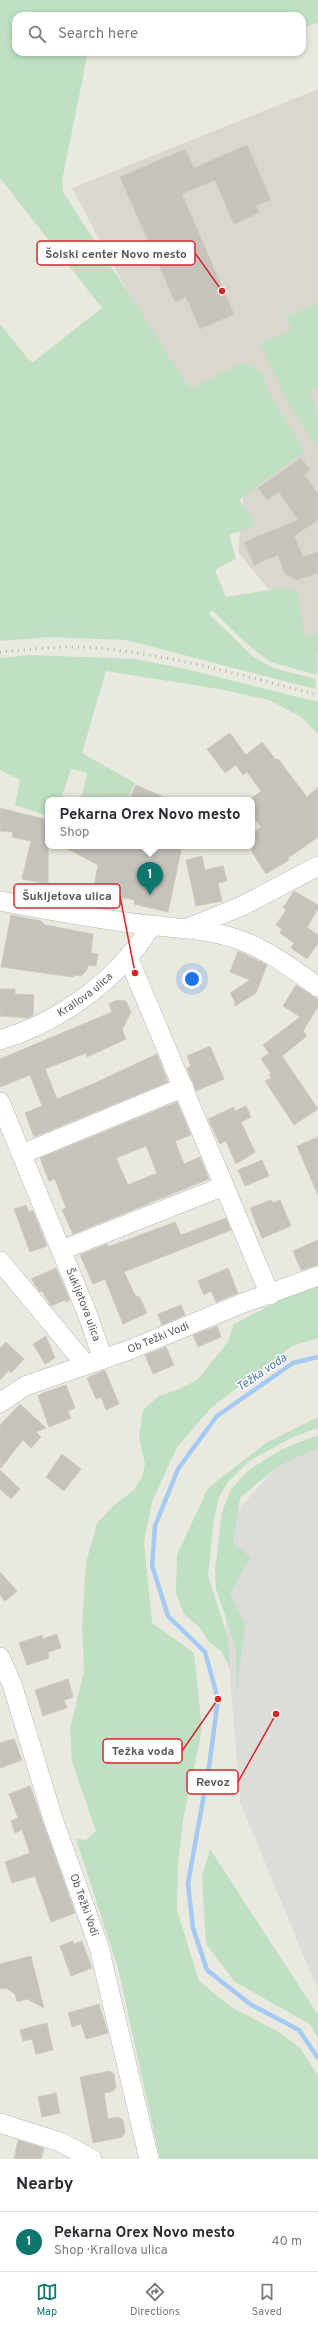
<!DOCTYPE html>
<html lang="en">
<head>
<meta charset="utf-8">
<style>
	body { margin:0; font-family:Overpass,sans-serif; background:#f2f2f3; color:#2b2b33 }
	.you { position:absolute; left:192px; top:979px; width:14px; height:14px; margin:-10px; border:3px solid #fff; border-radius:50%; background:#1a73e8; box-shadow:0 0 0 6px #1a73e833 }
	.badge { display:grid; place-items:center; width:26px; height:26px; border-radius:50%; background:#0f766e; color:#fff; font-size:13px; font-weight:700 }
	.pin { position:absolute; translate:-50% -33px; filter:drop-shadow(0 1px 2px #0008) }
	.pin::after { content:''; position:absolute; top:21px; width:14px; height:12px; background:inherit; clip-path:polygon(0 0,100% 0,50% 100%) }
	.popup { position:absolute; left:45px; top:797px; width:210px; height:52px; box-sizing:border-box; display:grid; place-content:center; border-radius:8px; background:#fff; filter:drop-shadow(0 1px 3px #0005); font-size:13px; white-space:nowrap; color:#7c7c81 }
	.popup b { font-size:15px; color:#2b2b33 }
	.popup::after { content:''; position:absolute; left:50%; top:100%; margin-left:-8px; border:8px solid transparent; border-top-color:#fff }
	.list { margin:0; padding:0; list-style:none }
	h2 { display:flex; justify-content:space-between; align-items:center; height:52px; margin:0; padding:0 16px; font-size:17px }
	h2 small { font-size:13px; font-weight:400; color:#7c7c81 }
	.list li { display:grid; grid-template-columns:26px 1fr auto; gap:12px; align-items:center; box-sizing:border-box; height:60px; padding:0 16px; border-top:1px solid #e1e1e2 }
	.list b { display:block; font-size:15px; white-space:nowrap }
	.list p { margin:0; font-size:13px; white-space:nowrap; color:#7c7c81 }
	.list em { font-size:13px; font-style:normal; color:#7c7c81 }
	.icon { flex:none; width:22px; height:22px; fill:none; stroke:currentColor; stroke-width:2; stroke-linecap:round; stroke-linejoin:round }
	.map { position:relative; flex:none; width:318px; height:2159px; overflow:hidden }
	.search { position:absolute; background:#fff; box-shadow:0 2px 6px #0003; left:12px; right:12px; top:12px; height:44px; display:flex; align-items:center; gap:10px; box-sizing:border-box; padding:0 14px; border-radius:12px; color:#7c7c81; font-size:15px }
	.sheet { height:112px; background:#fff }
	nav { display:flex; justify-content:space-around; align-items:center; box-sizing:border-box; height:56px; border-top:1px solid #e1e1e2; background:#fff; font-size:11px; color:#7c7c81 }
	nav a { display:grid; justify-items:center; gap:2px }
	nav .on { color:#0f766e }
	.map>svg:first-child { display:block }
	.industrial { fill:#dedcd8 }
	.education { fill:#dad8ce }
	.green { fill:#bfe0c2 }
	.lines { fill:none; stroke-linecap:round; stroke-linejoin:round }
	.stream { stroke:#a5cbf5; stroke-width:4.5 }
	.building { fill:#c6c3bd; stroke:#cecbbf; fill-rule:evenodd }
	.minor-casing { stroke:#b6b7bc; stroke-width:20 }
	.minor { stroke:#fff; stroke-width:19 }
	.rail { stroke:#b1b2b2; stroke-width:3; stroke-dasharray:1 5; stroke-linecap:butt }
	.labels { text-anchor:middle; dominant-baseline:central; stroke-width:3; stroke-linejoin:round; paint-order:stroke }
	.street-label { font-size:11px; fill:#595b5f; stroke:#fff }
	.water-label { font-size:12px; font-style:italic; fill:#4c76b4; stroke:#fff }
	.leader { fill:none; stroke:#d62828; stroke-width:1.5 }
	.callout-dot { fill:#d62828; stroke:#fff; stroke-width:1.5 }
	.callout { fill:#fff; stroke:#d62828; stroke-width:1.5 }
	.callout-label { font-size:12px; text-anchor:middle; font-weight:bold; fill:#595b5f }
</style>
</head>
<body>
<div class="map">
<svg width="318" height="2159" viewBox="0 0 318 2159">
	<rect width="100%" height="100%" fill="#eae9e0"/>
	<path class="industrial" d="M318,1442V1991L240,1802L226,1625L232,1517L282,1460Z"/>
	<path class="education" d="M318,89V650L238,552L254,394L183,396L72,188Z"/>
	<path class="green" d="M0,0H318V23L302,27V16H16V52H88L62,181L63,192L190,389L244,362L261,373L274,402L305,451L239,500L256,525L229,535L236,559L215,570L226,597L283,588L297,592L305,636L318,634L317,675L270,662L246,643L212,610L209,614L252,656L273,668L316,679L315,689L126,640L50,637L0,641V324L29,360L33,362L102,308L0,178Z
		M318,303V388L309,391L318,415V449L290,407L260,343L292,330L286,317Z
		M30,655L135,659L186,669L318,702V734L301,717L269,700L219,689L106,671L82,753L135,783L127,800H81L87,773L71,769L62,796L78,800H48V816L15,805L20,780L0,770V658Z
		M318,1283V1338L292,1346L211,1408L177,1447L152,1502L144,1542L152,1623L194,1653L202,1730L183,1820L178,1863L177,1910L199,1981L231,2007L279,2032L300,2048L318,2076V2159H160L118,1968L76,1839L86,1840L96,1831L72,1762L70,1729L84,1671L82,1627L86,1563L97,1523L113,1506L134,1490L142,1477L145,1464L139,1436L143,1410L159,1396L179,1389L197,1380L228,1342L234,1324L293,1293Z
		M318,1417V1428L293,1437L249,1461L228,1482L219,1497L214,1518L208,1576L228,1638L230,1669L222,1652L209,1642L199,1627L184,1614L176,1593L177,1555L208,1488L266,1443Z
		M318,1435V1448L278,1466L240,1498L233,1543L251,1557L230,1594L245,1624L236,1698V1647L216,1589L215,1570L222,1512L231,1489L249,1470L282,1449Z
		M210,1849L318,2015V2038L310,2024L235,1982L206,1944L202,1876Z"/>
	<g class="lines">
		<path class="stream" d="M318,1357L293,1363L217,1416L178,1469L155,1526L152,1565L168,1616L205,1652L218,1699L209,1767L188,1883L193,1928L207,1970L250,2004L299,2030L318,2058"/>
	</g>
	<path class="building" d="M247,145L271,200L256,206L259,213L234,224L215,180L182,194L234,314L200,329L186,297L175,302L120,177L185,149L194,168Z
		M301,458L310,470L304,474L318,494V520L294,536L303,557L318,552V573L297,580L285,574L278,555L254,565L244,542L298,520L279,492L267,500L258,488Z
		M230,733L246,755L262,742L276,760L278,759L307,797L318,787V837L288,858L289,860L266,874L252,852V833L261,827L252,815V798L261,791L247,772L243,775L236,765L225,773L207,749Z
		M136,785L170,800H129Z
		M0,808L48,820V884L22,879L31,841L12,837L13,832L0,831Z
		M62,846H182L168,912L134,904L135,900L93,892L98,865Z
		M202,856L205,870L223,866L227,881L218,883L222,901L196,906L186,860Z
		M294,891L318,905V909L307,927L318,935V943L307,959L291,948L294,943L280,933L282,929L276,925L286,910L283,908Z
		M11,915L41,921L45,925L93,934L91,953L98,954L96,966L88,965L87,970L81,976L76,975L72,977L1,967Z
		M238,951L267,965L256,993L235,1006V1002L230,993L250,980L230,972Z
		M296,985L318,999V1007L303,1031L307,1036L282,1056L318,1109L294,1125L265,1081L271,1078L269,1075L271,1073L261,1059L269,1053L263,1045L300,1017L283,1006Z
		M0,989H15V994L34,995L33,1015L28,1018L0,1016Z
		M117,1000L126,1001L131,1012L122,1030L126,1039L87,1057L86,1053L45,1069L57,1099L97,1082L157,1054L168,1082L34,1137L25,1113L42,1106L30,1075L0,1087V1059L112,1012L109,1004Z
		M210,1046L224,1079L196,1091L187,1068L191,1066L187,1056Z
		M177,1102L191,1135L175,1141L184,1164L200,1157L209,1179L73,1234L62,1210L66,1208L55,1179L49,1181L40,1158ZM146,1146L157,1173L128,1185L116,1158Z
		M246,1106L251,1117L241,1122L255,1152L236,1164L226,1141L220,1144L208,1119L234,1107L235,1111Z
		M318,1137V1195L297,1146Z
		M262,1160L269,1176L245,1186L238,1170Z
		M271,1200L273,1203L280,1200L291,1226L262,1238L250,1208Z
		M26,1205L29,1212L33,1211L47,1246L30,1252L14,1209Z
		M226,1218L231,1230L124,1272L136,1297L139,1296L147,1313L123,1324L105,1279L93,1284L80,1255L107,1244L108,1247L175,1222L181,1235Z
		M318,1240V1265L301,1270L293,1251Z
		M56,1268L70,1300L66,1302L65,1300L51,1306L42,1291L40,1292L31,1279Z
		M228,1268L238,1293L216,1302L211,1291L204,1295L198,1281Z
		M181,1305L185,1315L162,1325L158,1314Z
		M217,1326L221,1337L198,1347L193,1335Z
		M46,1336L55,1358L45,1364L33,1344Z
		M6,1342L24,1359L11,1373L9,1370L0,1380V1348Z
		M166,1347L174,1365L153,1374L145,1355Z
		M105,1370L119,1404L106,1410L101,1397L96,1399L87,1378Z
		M66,1385L75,1408L68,1411L71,1418L49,1427L38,1396L43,1393Z
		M20,1404L46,1428L36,1432L41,1437L31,1448L23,1440L0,1469V1425Z
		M62,1454L81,1469L64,1491L46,1477Z
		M0,1470L20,1489L11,1499L0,1489Z
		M0,1572L17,1591L5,1601L0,1595Z
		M57,1634L61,1648L48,1652L49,1658L27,1665L19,1643L42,1635L43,1639Z
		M68,1679L73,1697L64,1700L67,1708L43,1716L35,1690Z
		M14,1739L22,1760L0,1768V1743Z
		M30,1786L75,1913L51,1922L35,1876L12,1883L5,1862L30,1853L22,1830L15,1833L11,1821L18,1818L9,1794Z
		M73,1941L74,1944L82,1941L92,1968L71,1976L60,1946Z
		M31,1956L44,2008L27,1999L17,2002L15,1994L6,1988L0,1989V1964Z
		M99,2004L108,2033L86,2039L81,2024L72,2027L68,2013Z
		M47,2023L53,2050L36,2054L32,2039L23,2041L20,2030Z
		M110,2071L114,2074L116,2087L113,2091L104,2093L108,2119L118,2117L123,2120L125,2133L122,2137L93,2143L80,2077Z
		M56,2093L60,2113L42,2117L38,2097Z
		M18,2140L44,2148L41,2159H14Z"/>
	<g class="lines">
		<g class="minor-casing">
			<g id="minor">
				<path d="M0,901C50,910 100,920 150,925C179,929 207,929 234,938C265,948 292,968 318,987"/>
				<path d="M188,928L242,906L318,866"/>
				<path d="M128,957L270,1295"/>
				<path id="s1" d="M0,1040C60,1022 119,979 151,926"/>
				<path id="s2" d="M0,1102L87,1313L103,1359"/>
				<path d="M22,1154L184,1087"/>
				<path d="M62,1250L224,1186"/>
				<path d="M0,1261L86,1365"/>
				<path id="s3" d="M0,1403L25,1386L129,1350L243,1303L318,1276"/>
				<path id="s4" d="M0,1657L12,1684L53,1819L99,1947L149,2159"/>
				<path d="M0,2123L60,2142L92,2159"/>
			</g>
		</g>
		<use href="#minor" class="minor"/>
		<path class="rail" d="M0,652C32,649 65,645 97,648C172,655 246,676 318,695"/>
	</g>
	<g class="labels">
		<g class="street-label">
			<text stroke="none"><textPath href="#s1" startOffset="97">Krallova ulica</textPath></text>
			<text stroke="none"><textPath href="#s2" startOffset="219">Šukljetova ulica</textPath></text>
			<text stroke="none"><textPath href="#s3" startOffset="172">Ob Težki Vodi</textPath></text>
			<text stroke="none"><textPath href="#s4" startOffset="262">Ob Težki Vodi</textPath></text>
		</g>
		<g class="water-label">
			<text transform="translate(262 1373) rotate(-34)">Težka voda</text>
		</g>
	</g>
	<path class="leader" d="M222 291L195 253M135 973L120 896M218 1699L182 1751M276 1714L238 1782"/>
	<g class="callout-dot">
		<circle cx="222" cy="291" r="4"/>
		<circle cx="135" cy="973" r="4"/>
		<circle cx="218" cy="1699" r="4"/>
		<circle cx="276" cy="1714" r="4"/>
	</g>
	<g class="callout">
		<rect x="37" y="241" width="158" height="24" rx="4"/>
		<rect x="14" y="884" width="106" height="24" rx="4"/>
		<rect x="103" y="1739" width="79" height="24" rx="4"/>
		<rect x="187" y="1770" width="51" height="24" rx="4"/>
	</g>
	<g class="callout-label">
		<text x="116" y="258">Šolski center Novo mesto</text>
		<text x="67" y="900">Šukljetova ulica</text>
		<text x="143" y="1755">Težka voda</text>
		<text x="213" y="1786">Revoz</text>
	</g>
</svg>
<div class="you"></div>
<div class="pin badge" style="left:150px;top:895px">1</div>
<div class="popup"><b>Pekarna Orex Novo mesto</b>Shop</div>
<div class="search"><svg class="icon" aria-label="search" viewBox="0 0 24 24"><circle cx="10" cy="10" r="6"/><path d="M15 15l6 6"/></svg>Search here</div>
</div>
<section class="sheet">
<h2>Nearby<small></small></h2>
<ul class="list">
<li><span class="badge">1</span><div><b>Pekarna Orex Novo mesto</b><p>Shop · Krallova ulica</p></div><em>40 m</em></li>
</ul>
</section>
<nav>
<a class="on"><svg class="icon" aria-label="map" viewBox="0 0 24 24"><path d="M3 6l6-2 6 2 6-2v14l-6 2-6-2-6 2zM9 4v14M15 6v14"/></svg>Map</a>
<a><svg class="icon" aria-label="directions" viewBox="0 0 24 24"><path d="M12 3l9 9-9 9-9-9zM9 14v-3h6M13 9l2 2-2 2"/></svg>Directions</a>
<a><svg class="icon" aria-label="saved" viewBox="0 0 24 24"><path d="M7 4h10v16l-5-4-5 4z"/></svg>Saved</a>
</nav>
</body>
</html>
